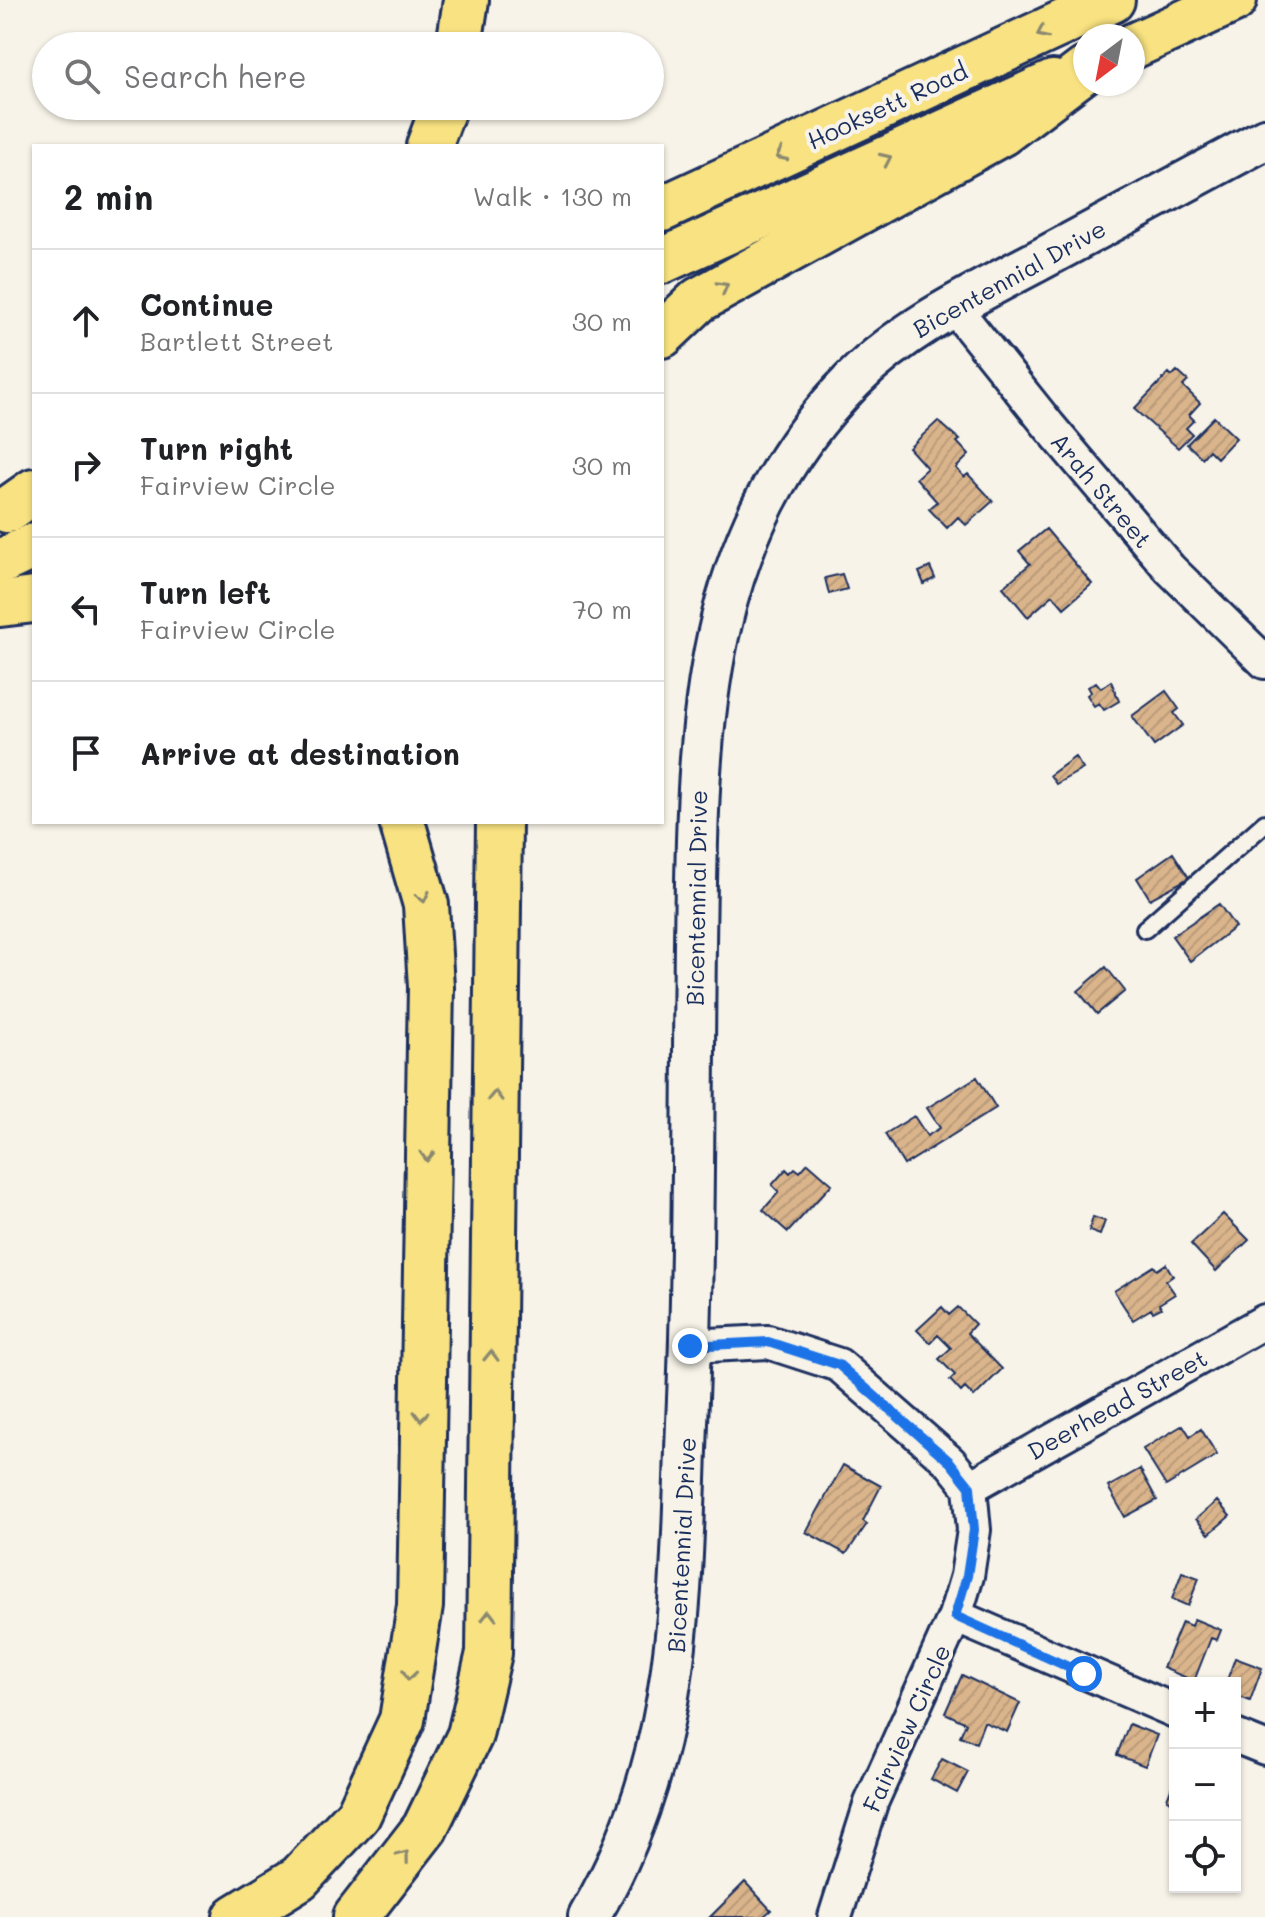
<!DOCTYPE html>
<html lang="en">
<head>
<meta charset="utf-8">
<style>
	body { margin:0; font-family:Mali,sans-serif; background:#f6f6f6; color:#202124 }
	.controls { position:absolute; right:24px; bottom:24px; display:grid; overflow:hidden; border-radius:0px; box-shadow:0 2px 6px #0004 }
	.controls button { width:72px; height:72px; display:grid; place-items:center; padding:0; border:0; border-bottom:2px solid #e0e0e0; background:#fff; color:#202124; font:40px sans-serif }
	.compass { position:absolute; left:1073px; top:24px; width:72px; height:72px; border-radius:50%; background:#fff; box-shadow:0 2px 6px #0004; rotate:212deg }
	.stop { position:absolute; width:24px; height:24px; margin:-18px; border:6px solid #1a73e8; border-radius:50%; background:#fff }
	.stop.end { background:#1a73e8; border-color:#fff; box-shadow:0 2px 8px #0008 }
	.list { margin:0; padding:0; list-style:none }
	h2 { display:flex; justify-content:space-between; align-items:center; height:104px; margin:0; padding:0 32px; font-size:34px }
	h2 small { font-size:26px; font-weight:400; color:#757577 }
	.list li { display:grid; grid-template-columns:52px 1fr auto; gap:24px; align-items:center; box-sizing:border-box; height:144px; padding:0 32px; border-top:2px solid #e0e0e0 }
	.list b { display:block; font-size:30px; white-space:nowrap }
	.list p { margin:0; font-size:26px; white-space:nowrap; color:#757577 }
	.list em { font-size:26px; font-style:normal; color:#757577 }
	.icon { flex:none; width:44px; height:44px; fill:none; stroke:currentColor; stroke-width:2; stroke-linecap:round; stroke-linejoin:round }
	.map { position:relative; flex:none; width:1265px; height:1917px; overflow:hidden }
	.search { position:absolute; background:#fff; box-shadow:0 2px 6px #0004; left:32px; top:32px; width:632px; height:88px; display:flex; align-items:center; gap:20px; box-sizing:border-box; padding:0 28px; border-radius:44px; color:#757577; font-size:30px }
	.panel { position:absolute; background:#fff; box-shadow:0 2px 6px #0004; left:32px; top:144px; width:632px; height:680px; border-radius:0px }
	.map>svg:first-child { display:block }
	.building { fill:url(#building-hatch); stroke:#1b2f5e; stroke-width:2 }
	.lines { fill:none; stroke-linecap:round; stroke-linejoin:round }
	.service-casing { stroke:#1b2f5e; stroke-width:22 }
	.minor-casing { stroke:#1b2f5e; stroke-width:38 }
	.tertiary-casing { stroke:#1b2f5e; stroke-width:46 }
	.primary-casing { stroke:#1b2f5e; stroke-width:50 }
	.motorway-casing { stroke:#1b2f5e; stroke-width:50 }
	.service { stroke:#f7f3e8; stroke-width:16 }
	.minor { stroke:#f7f3e8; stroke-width:32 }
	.tertiary { stroke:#f7f3e8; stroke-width:40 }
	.primary { stroke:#f8e281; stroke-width:44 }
	.motorway { stroke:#f8e281; stroke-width:44 }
	.oneway { stroke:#8a8870 }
	.route { stroke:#1a73e8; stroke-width:10 }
	.labels { text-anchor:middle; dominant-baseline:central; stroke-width:8; stroke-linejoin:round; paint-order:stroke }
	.street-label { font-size:24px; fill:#1b2f5e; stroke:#f7f3e8 }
</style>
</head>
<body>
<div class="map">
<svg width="1265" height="1917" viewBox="0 0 1265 1917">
	<defs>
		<pattern id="building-hatch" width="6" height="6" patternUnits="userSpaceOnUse" patternTransform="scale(2)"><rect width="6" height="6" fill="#dab48b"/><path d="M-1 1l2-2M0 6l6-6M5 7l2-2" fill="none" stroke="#ba9b7a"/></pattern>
	</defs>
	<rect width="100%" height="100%" fill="#f7f3e8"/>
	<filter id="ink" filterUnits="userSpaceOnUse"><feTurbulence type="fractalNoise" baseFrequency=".0125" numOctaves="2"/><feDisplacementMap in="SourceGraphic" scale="16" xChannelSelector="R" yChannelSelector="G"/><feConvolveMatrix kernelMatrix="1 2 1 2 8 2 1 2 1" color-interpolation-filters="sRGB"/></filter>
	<g filter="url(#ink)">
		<path class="building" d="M1177,371L1188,381L1183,386L1200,403L1189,415L1194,420L1186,428L1192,434L1178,448L1134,409L1169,373L1172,376Z
			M1214,417L1236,438L1217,458L1209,450L1202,458L1187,444Z
			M938,421L960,440L957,442L969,455L956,468L964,477L968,474L993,501L966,525L958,517L947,528L929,509L937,502L916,478L927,468L909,448Z
			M1046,529L1092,584L1064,608L1053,595L1028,617L1003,587L1030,564L1019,551Z
			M930,567L935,578L924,584L919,572Z
			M842,574L847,589L829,594L825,578Z
			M1111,681L1119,701L1104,710L1099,703L1094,706L1087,695L1091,692L1088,687L1096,682L1101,688Z
			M1166,691L1179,709L1174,713L1183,725L1154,746L1132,716Z
			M1075,757L1083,769L1056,784L1050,775Z
			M1173,853L1189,878L1150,899L1137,878Z
			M1219,904L1235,927L1190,961L1172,936Z
			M1106,967L1125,991L1097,1014L1078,991Z
			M977,1077L996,1108L904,1165L885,1134L914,1116L927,1136L940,1128L927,1108Z
			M808,1163L832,1184L788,1232L763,1210L779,1192L772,1185L786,1169L790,1173L795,1168L800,1172Z
			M1223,1214L1249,1240L1216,1271L1191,1244Z
			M1093,1217L1105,1221L1100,1235L1089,1231Z
			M1166,1264L1173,1276L1166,1281L1175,1294L1159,1304L1161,1308L1153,1312L1151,1309L1133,1320L1114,1291L1154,1266L1157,1270Z
			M942,1307L949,1315L958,1307L975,1324L967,1333L1002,1369L974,1397L965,1388L961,1392L950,1380L955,1375L939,1359L951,1348L938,1335L930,1343L917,1330Z
			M1183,1425L1190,1436L1201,1429L1217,1455L1166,1486L1143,1449Z
			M843,1465L881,1486L863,1521L867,1524L846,1554L806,1532Z
			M1140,1469L1157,1500L1125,1517L1108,1487Z
			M1217,1501L1230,1516L1209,1534L1196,1519Z
			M1182,1572L1199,1578L1188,1606L1172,1599Z
			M1194,1619L1221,1630L1217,1640L1211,1638L1194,1681L1163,1668L1182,1622L1191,1626Z
			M1235,1658L1262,1668L1250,1701L1235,1695V1683H1226Z
			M962,1675L1020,1703L1007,1732L984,1722L976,1743L960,1736L966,1723L945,1713Z
			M1129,1724L1157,1735L1145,1766L1117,1755Z
			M942,1759L968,1772L957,1793L931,1779Z
			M1175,1778V1803L1167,1799Z
			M745,1882L771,1910L763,1917H710Z"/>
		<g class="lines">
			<g class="service-casing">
				<path id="service" d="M1145,929L1265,823"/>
			</g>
			<g class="minor-casing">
				<path id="minor" d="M953,306L1049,426L1170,569L1265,662
					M690,1346L768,1342L839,1365L950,1462L970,1487L974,1530L967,1576L955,1616L871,1803L835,1917
					M970,1487L1265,1321
					M955,1616L1175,1711
					M1235,1736L1265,1748"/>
			</g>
			<g class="tertiary-casing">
				<path id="tertiary" d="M589,1917C684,1754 680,1604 687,1423C694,1264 693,1104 695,945C698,737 696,539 853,380C907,325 978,293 1045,257C1118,218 1192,178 1265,139"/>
			</g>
			<g class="primary-casing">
				<path id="primary" d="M1133,46L1234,0
					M662,209L1112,0
					M662,261L1053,83
					M0,562L34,546"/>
			</g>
			<g class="motorway-casing">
				<path id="motorway" d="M459,46L466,0
					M429,146L444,106
					M662,335L699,300L1002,133L1085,70
					M7,510L34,491
					M0,604L34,600
					M236,1917L299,1878L358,1815L402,1720L420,1606L431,987L426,905L402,822
					M356,1917L425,1828L470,1735L489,1653L499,822"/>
			</g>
			<use href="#service" class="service"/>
			<use href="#minor" class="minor"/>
			<use href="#tertiary" class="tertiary"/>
			<use href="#primary" class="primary"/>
			<use href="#motorway" class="motorway"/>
		</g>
		<defs><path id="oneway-chevron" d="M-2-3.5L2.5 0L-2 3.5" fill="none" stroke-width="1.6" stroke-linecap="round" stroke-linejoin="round" transform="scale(2)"/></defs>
		<g class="oneway">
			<use href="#oneway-chevron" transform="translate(1042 33) rotate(155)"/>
			<use href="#oneway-chevron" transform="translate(781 155) rotate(155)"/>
			<use href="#oneway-chevron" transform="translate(886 159) rotate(-25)"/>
			<use href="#oneway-chevron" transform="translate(723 287) rotate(-29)"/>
			<use href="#oneway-chevron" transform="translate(423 897) rotate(77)"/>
			<use href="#oneway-chevron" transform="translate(495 1096) rotate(-89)"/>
			<use href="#oneway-chevron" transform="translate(427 1156) rotate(91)"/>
			<use href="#oneway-chevron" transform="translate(491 1356) rotate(-89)"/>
			<use href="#oneway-chevron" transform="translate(421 1416) rotate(91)"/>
			<use href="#oneway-chevron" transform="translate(489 1616) rotate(-90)"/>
			<use href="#oneway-chevron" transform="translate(409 1675) rotate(99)"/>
			<use href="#oneway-chevron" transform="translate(404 1856) rotate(-53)"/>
		</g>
	</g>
	<g class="lines" filter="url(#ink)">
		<path class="route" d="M690,1346L768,1342L839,1365L950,1462L970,1487L974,1530L967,1576L955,1616L1084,1674"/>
	</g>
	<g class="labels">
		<g class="street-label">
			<text transform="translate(887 105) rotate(-25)">Hooksett Road</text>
			<text transform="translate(1009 278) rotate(-29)">Bicentennial Drive</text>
			<text transform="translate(1102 490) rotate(50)">Arah Street</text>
			<text transform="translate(696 898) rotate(-89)">Bicentennial Drive</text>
			<text transform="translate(1117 1404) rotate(-29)">Deerhead Street</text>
			<text transform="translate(681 1545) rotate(-87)">Bicentennial Drive</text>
			<text transform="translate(906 1728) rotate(-66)">Fairview Circle</text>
		</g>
	</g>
</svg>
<div class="controls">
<button>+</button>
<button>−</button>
<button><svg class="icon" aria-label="locate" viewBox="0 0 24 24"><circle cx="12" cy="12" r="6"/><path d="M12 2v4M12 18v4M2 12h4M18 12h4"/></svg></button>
</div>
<svg class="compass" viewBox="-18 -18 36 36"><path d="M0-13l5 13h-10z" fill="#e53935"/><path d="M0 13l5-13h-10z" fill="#757577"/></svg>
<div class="stop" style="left:1084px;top:1674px"></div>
<div class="stop end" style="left:690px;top:1346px"></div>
<div class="search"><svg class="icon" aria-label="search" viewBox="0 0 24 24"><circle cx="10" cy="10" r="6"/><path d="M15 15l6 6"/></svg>Search here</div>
<section class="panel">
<h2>2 min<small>Walk · 130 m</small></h2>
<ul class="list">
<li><svg class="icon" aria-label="ahead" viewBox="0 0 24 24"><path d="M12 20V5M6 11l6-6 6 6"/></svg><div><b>Continue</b><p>Bartlett Street</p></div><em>30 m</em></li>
<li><svg class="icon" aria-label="right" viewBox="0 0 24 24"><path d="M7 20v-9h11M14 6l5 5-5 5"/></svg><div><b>Turn right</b><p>Fairview Circle</p></div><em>30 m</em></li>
<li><svg class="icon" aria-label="left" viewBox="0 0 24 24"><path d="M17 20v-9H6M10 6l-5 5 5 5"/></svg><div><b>Turn left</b><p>Fairview Circle</p></div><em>70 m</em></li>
<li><svg class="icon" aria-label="arrive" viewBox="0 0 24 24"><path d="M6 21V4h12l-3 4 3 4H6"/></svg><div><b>Arrive at destination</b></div></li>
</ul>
</section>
</div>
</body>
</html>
